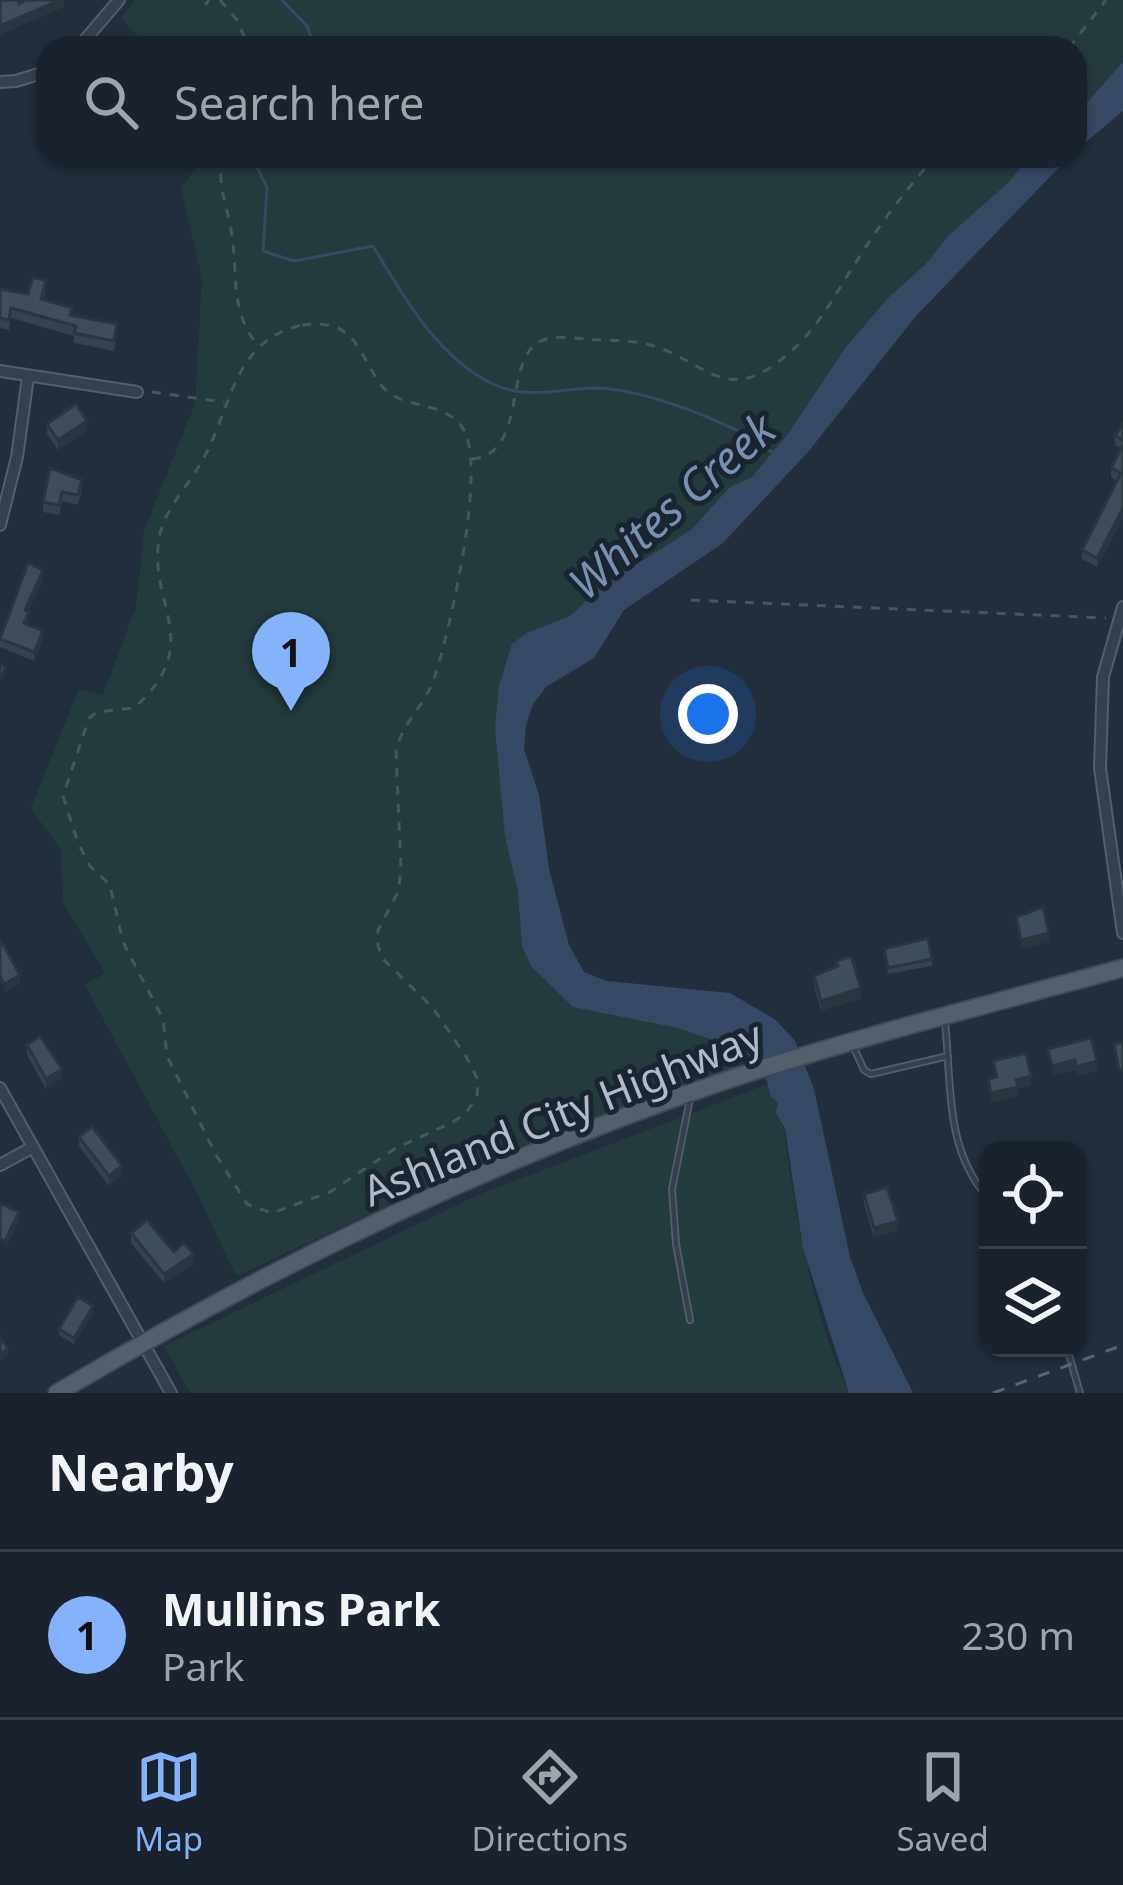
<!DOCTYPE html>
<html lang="en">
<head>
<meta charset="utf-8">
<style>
	body { margin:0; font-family:"Noto Sans",sans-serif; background:#272f39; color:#f1f3f6 }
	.controls { position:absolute; right:36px; bottom:36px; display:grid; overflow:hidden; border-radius:24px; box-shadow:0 3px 9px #0004 }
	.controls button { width:108px; height:108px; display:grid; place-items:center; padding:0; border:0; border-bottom:3px solid #383f49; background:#1a222d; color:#f1f3f6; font:60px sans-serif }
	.you { position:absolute; left:708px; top:714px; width:42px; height:42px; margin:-30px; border:9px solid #fff; border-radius:50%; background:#1a73e8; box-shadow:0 0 0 18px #1a73e833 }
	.badge { display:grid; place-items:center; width:78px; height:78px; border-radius:50%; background:#84b3fb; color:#111; font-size:39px; font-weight:700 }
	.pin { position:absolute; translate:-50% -99px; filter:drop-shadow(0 3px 6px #0008) }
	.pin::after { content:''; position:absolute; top:63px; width:42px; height:36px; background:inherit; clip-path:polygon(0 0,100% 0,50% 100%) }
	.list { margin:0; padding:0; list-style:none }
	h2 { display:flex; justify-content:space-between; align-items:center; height:156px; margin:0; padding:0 48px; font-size:51px }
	h2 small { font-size:39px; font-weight:400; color:#9fa4aa }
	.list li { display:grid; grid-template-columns:78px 1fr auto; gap:36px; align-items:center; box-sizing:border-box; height:168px; padding:0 48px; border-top:3px solid #383f49 }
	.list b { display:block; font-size:45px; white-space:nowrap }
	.list p { margin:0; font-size:39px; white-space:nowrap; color:#9fa4aa }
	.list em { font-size:39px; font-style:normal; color:#9fa4aa }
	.icon { flex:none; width:66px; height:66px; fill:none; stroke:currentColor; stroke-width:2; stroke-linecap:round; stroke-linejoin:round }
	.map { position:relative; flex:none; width:1123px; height:1393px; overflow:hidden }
	.search { position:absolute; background:#1a222d; box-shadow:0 3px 9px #0004; left:36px; right:36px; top:36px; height:132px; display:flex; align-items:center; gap:30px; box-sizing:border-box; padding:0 42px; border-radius:36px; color:#9fa4aa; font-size:45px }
	.sheet { height:324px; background:#1a222d }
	nav { display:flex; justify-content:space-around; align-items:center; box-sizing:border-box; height:168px; border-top:3px solid #383f49; background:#1a222d; font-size:33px; color:#9fa4aa }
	nav a { display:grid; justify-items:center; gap:6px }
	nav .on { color:#84b3fb }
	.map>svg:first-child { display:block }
	.green { fill:#243b3d }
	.water { fill:#354964 }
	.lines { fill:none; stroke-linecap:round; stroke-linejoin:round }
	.stream { stroke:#354964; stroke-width:3 }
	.lane-casing { stroke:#545d6a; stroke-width:8 }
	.street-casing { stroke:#545d6a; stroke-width:14 }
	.primary-casing { stroke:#3f4955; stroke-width:20 }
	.path { stroke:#42585b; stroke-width:3; stroke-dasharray:9 9; stroke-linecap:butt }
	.lane { stroke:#36404d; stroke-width:4.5 }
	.street { stroke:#36404d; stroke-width:10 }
	.primary { stroke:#545f6d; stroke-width:16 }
	.rail { stroke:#586474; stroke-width:3; stroke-dasharray:12 12; stroke-linecap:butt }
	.wall { fill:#35414f }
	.shaded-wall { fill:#2b3540 }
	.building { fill:#3e4c5c; stroke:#2b3540; stroke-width:3 }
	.labels { text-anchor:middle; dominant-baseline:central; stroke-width:10; stroke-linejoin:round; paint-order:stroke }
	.street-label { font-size:42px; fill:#b1bac8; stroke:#1b2531 }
	.water-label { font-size:45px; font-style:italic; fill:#7891b1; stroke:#1b2531 }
</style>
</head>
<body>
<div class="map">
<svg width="1123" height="1393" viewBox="0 0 1123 1393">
	<rect width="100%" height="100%" fill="#222e3c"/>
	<path class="green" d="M135,0H1123V80L1075,125V48H149L121,18Z
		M205,156H1042L764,471L687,542L578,623L508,725L581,1003L716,1026L755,1059L490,1158L236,1276L196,1191L85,985L105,973L63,902L61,850L31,808L79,689L103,695L136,607L144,531L195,404L202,279L181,188Z
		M768,1084L771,1097L778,1102C775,1118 784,1123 785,1137C796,1223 813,1313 849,1393H190L164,1346L478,1195Z"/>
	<path class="water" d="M1123,62V111L1075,151V116Z
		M1030,156H1070L916,316L808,452L723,543L624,610L594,658L546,687L533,704L526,725L524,749L539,795L549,869L569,945L584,972L607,981L730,993L776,1020L795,1041L814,1089L850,1257L863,1293L913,1393H849L803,1248L785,1129L776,1113L778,1102L771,1097L767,1081L748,1054L736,1048L678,1028L573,1007L531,966L522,946L518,891L505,836L495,728L499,686L512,644L527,633L570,616L605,584L691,530L730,487L752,477L788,434L846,347L888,298L926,264L948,236L1009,182Z"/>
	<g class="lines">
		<path class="stream" d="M282,0L307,26L315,48
			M251,156L267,187L263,251L294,261L373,246C403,296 438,358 493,384C527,400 556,389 592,388C642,388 733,422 773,453"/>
		<g class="lane-casing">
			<path id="lane" d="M945,1023C952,1084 944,1148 988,1198
				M854,1048L864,1070L871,1074L948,1056
				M690,1099L672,1189L676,1244L690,1320
				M1067,1348L1080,1393"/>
		</g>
		<g class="street-casing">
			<path id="street" d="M78,48L119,0
				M0,82L16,81L48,71
				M0,371L137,392
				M0,525L17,457L28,377
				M1123,607L1103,677L1100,768L1123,933
				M0,1088L171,1393
				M0,1165L33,1147"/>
		</g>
		<g class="primary-casing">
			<path id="primary" d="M57,1393C268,1268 496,1157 730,1079C859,1036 992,1004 1123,968"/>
		</g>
		<path class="path" d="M220,0L237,20L249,48
			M205,5L209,0
			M1069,48L1106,0
			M223,156C216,183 227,204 231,230C239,273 228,310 259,347
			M302,325C358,318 356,352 382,386C401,410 443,400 462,427C489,463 449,634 434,679C425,705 402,723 396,751L401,870L398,892L378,930V946L383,959L433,1008L467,1058L478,1080L477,1097L465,1114L451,1123L396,1148L330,1192L272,1213L247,1204L216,1155L167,1056L163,1019L123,942L110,885L90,866L78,843L63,796L89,718L97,712L134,708C208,642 145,603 160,534C166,507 189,485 202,461C232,410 231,341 302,325Z
			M152,392L224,402
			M472,459C529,454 502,359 541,341C554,335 572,338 586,339C607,341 630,339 650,345C703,359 724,406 782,359C815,333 832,300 854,265C878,227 905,190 936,156
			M691,600L1106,618"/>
		<use href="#lane" class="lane"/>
		<use href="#street" class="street"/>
		<use href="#primary" class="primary"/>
		<path class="rail" d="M993,1393L1123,1345"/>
	</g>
	<path class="wall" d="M0,289L28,294L46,290L43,300L72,316L117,334L114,351L74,343V336L11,318L9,330L0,328Z
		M1123,423V518L1097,567L1082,559V550L1117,481L1111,477V468L1121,448L1115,445V436Z
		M47,424L87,430L58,450L47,434Z
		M50,468L82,489L78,505L62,501L59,515L43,512V502Z
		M43,579L28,612L27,624L43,639L34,661L0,647V635Z
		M884,949L932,959V966L888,974Z
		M836,961L861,998L821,1011L814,986V976L836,966Z
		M27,1045L62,1078L46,1089L27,1055Z
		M79,1137L122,1176L109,1186L79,1146Z
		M864,1194L898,1230L874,1238L864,1204Z
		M131,1233L174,1252L194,1264L164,1283L131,1243Z
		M93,1312L74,1344L59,1335V1329Z"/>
	<path class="shaded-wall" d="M60,0H64V7L0,35V26Z
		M87,421V430L58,450V440Z
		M1123,508V518L1097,567V558Z
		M43,570V579L25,619V610Z
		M43,631V639L34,661V652Z
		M1049,933V942L1021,949V940Z
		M20,975V984L4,993V984Z
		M861,988V998L821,1011V1001Z
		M1075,1060V1070L1052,1076V1066Z
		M1097,1061V1071L1076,1077V1067Z
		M62,1069V1078L46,1089V1079Z
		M1031,1076V1086L1018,1089V1096L991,1103V1093L1016,1080Z
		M122,1166V1176L109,1186V1176Z
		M19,1212V1221L5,1250V1241Z
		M898,1221V1230L874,1238V1228Z
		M194,1254V1264L164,1283V1274Z
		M93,1306V1312L74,1344V1338Z
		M8,1349V1355L0,1361V1354Z"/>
	<path class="building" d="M0,0H18L19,4L26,0H60L0,26Z
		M33,277L46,281L41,299L72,308L70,315L117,324L114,341L74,333L76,326L11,308L9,320L0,318V289L28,294Z
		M76,404L87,421L58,440L47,424Z
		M1123,423V440L1115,436Z
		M1123,445V508L1097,558L1082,550L1121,473L1111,468Z
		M50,468L82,480L78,495L62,492L59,505L43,502Z
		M28,563L43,570L25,610L29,612L24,623L43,631L34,652L0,639Z
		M0,664L6,667L0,680Z
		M1043,907L1049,933L1021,940L1016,917Z
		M928,938L932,959L888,968L884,949Z
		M0,939L20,975L4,984L0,976Z
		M851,956L861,988L821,1001L814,976L838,966L836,961Z
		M40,1036L62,1069L46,1079L27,1045Z
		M1091,1038L1097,1061L1076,1067L1075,1060L1052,1066L1048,1049Z
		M1123,1042V1070H1119L1114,1044Z
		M1026,1053L1031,1076L1016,1080L1018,1087L991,1093L988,1079L997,1077L993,1061Z
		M92,1126L122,1166L109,1176L79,1137Z
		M887,1187L898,1221L874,1228L864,1194Z
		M0,1203L19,1212L5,1241L0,1239Z
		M147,1220L174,1252L184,1243L194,1254L164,1274L131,1233Z
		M78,1297L93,1306L74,1338L59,1329Z
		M0,1336L8,1349L0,1354Z"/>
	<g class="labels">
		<g class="street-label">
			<text transform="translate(562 1112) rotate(-22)">Ashland City Highway</text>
		</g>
		<g class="water-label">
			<text transform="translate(671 505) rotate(-41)">Whites Creek</text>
		</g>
	</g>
</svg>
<div class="controls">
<button><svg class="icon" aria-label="locate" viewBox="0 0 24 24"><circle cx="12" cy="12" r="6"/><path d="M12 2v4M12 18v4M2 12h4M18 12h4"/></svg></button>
<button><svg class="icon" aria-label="layers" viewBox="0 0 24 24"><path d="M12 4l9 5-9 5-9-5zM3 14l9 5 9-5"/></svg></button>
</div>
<div class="you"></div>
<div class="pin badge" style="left:291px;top:711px">1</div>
<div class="search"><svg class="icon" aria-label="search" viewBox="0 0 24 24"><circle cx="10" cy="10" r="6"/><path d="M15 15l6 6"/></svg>Search here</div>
</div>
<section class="sheet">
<h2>Nearby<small></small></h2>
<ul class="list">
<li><span class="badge">1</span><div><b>Mullins Park</b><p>Park</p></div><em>230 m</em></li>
</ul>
</section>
<nav>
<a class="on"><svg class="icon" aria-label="map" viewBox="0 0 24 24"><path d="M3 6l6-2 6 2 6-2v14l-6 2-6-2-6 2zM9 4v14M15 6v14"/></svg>Map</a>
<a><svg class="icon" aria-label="directions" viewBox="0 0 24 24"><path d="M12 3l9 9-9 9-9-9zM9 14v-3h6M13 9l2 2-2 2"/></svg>Directions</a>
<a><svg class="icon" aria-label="saved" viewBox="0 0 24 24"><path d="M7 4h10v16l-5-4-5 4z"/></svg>Saved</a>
</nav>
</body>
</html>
